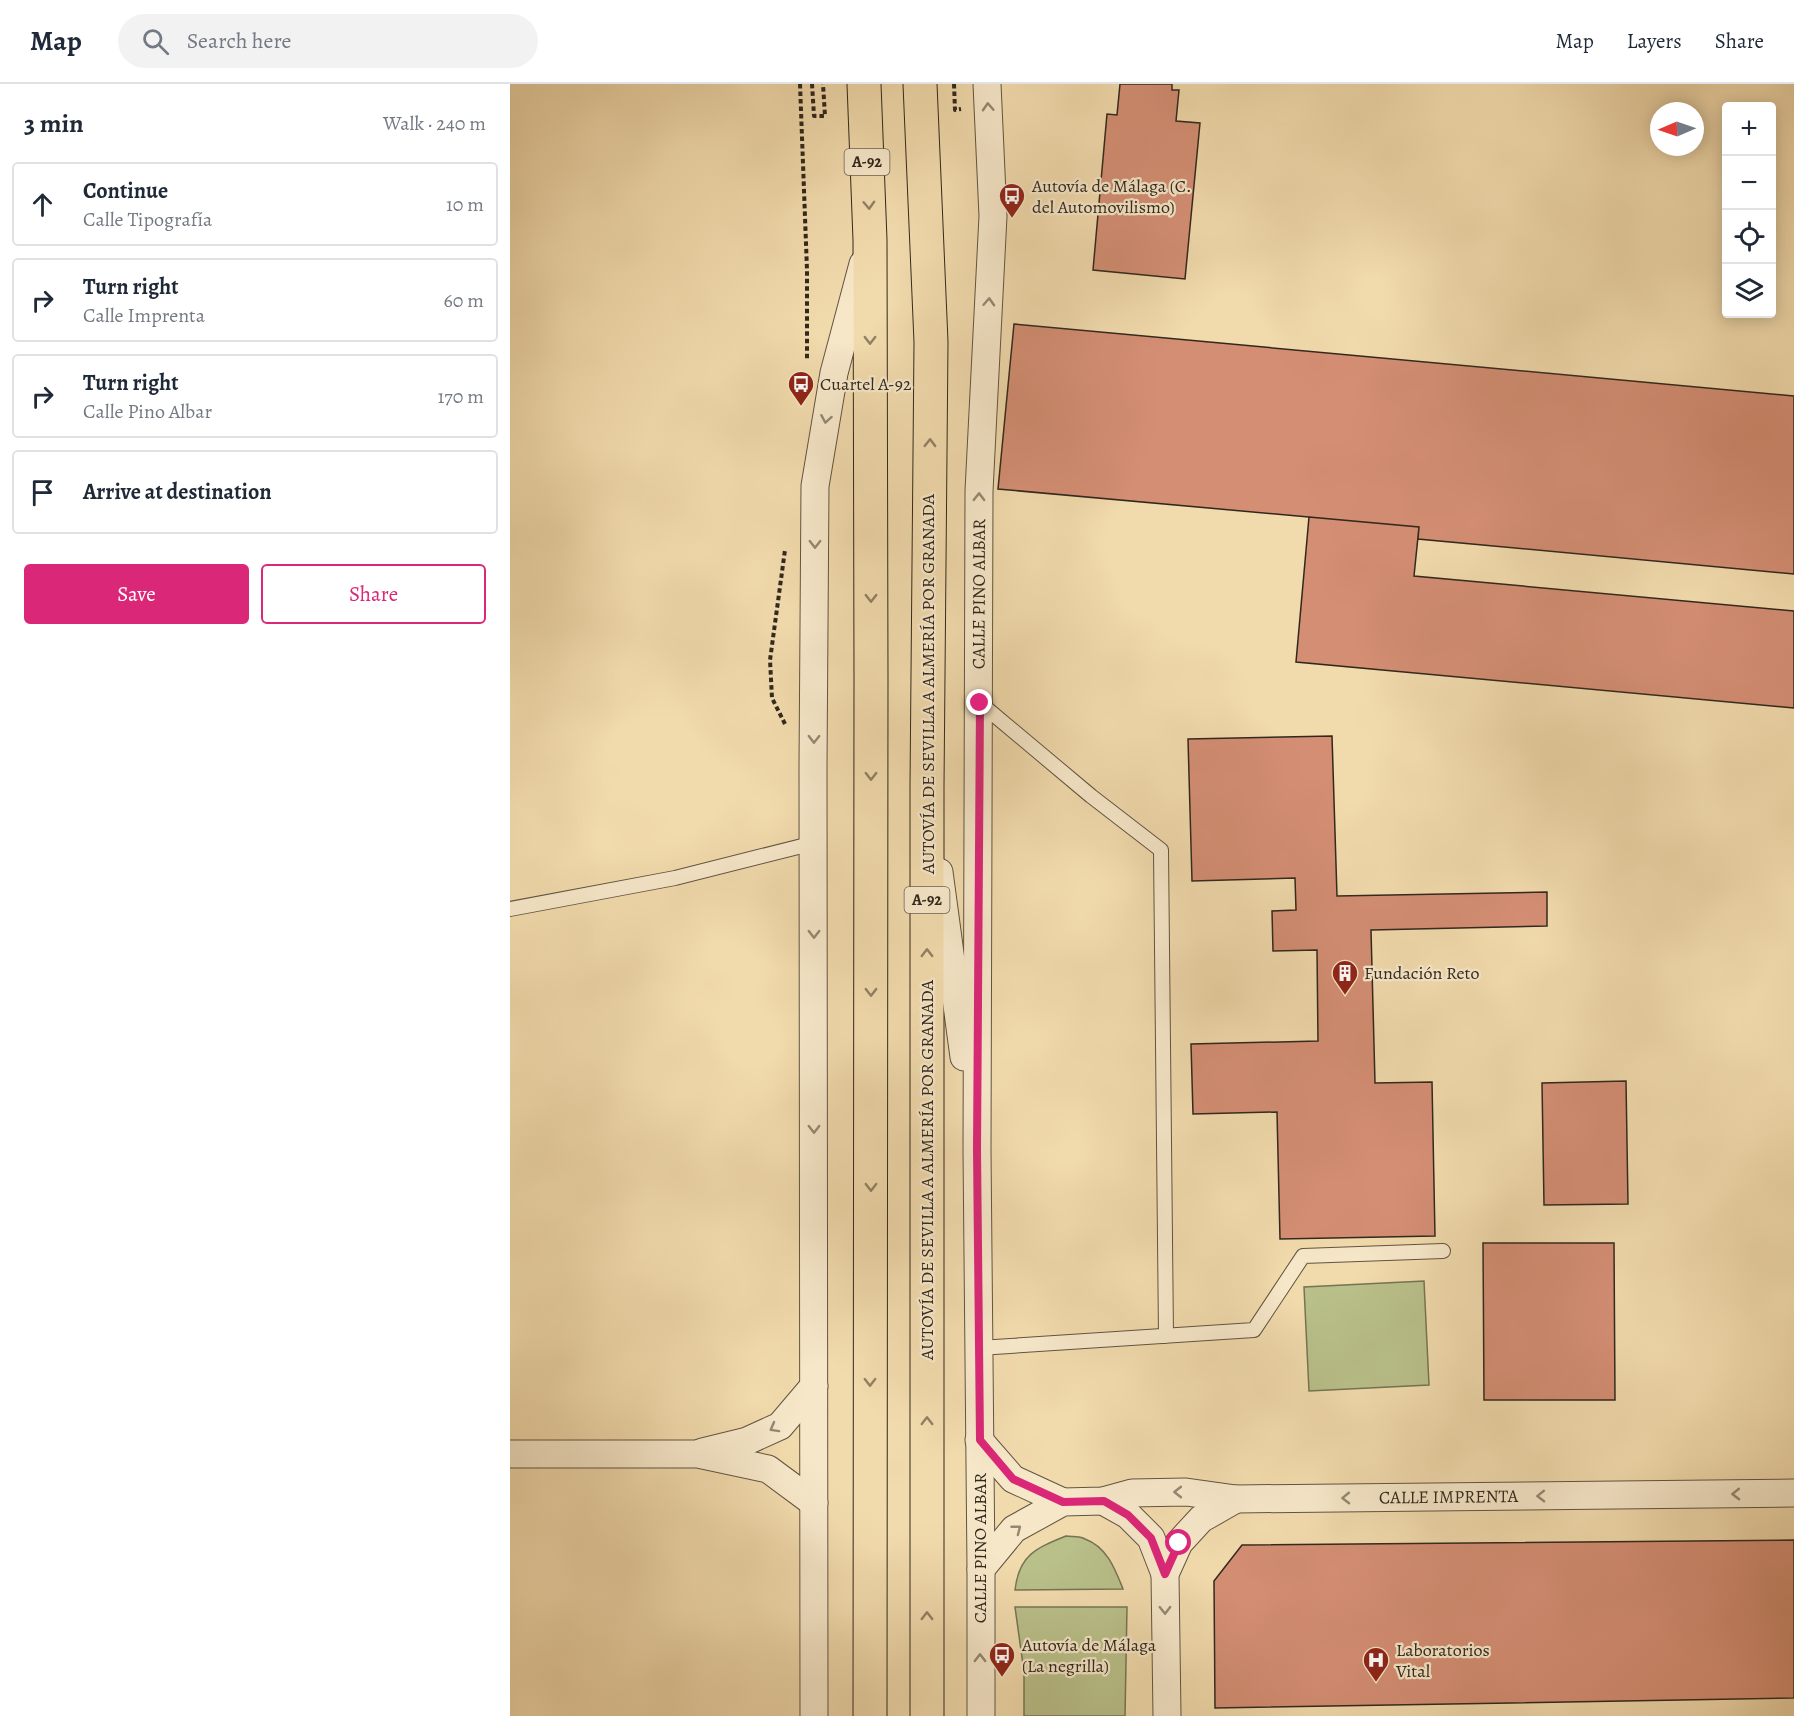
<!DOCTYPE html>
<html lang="en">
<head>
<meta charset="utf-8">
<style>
	body { margin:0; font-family:Alegreya,serif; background:#f2f2f3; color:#1f2937 }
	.controls { position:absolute; right:18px; top:18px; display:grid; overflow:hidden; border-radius:6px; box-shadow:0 3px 15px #0003 }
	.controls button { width:54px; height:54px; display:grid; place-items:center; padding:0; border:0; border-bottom:2px solid #e0e1e3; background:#fff; color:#1f2937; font:30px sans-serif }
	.compass { position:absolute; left:1140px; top:18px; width:54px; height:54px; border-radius:50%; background:#fff; box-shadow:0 3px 15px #0003; rotate:268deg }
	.stop { position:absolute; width:18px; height:18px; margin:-14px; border:4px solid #db2777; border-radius:50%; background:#fff }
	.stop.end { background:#db2777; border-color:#fff; box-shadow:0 2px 6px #0008 }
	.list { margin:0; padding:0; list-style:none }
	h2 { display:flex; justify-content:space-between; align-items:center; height:78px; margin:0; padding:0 24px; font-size:26px }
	h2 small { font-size:20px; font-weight:400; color:#747a83 }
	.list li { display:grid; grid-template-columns:39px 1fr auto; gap:18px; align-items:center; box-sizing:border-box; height:84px; margin:0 12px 12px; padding:0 12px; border:2px solid #e0e1e3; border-radius:6px }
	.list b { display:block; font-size:22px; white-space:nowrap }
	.list p { margin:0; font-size:20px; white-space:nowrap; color:#747a83 }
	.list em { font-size:20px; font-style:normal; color:#747a83 }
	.actions { display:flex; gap:12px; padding:18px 24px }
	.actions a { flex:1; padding:14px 0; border:2px solid #db2777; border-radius:6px; text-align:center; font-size:21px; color:#db2777 }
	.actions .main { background:#db2777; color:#fff }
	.icon { flex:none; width:33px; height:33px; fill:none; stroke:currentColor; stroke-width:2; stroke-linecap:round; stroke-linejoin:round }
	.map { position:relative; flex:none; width:1284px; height:1632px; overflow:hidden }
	header { display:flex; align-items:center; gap:36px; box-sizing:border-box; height:84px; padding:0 30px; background:#fff; border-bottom:2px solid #e0e1e3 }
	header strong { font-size:28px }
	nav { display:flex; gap:33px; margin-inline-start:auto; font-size:21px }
	.search { width:420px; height:54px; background:#f2f2f3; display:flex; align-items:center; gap:15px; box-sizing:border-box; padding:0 21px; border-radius:33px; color:#747a83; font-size:22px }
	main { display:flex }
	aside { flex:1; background:#fff }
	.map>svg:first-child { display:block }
	.green { fill:#b9c08a; stroke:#757454; stroke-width:1.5 }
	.building { fill:#d48e74; stroke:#31281d; stroke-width:1.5 }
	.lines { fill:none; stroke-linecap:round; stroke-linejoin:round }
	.service-casing { stroke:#615441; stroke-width:16 }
	.minor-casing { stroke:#615441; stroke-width:29 }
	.trunk-casing { stroke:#31281d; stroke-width:35 }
	.path { stroke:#31281d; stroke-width:4; stroke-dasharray:4.5 3; stroke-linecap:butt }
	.service { stroke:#f6e7c9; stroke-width:14 }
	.minor { stroke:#f6e7c9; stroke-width:27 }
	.trunk { stroke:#f1daac; stroke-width:33 }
	.oneway { stroke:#948873 }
	.oneway2 { stroke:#918164 }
	.route { stroke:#db2777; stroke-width:8 }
	.labels { text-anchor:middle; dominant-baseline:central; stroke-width:4.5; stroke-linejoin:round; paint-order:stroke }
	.shield { fill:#f6e7c9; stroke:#6c6151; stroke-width:1.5 }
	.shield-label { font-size:16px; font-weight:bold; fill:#31281d }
	.poi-label { font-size:18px; fill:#31281d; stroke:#f6e7c9; text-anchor:start }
	.street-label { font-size:18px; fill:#31281d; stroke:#f6e7c9 }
</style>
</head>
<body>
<header>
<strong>Map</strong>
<div class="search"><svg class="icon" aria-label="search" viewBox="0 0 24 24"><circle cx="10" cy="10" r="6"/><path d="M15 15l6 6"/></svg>Search here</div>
<nav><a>Map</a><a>Layers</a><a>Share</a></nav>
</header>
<main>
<aside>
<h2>3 min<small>Walk · 240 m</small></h2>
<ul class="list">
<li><svg class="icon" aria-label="ahead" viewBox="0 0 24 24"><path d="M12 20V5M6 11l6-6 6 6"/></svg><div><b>Continue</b><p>Calle Tipografía</p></div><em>10 m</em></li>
<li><svg class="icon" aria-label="right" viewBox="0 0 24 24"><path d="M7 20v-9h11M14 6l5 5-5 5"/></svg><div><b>Turn right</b><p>Calle Imprenta</p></div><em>60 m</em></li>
<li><svg class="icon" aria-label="right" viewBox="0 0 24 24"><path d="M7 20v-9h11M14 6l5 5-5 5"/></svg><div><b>Turn right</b><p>Calle Pino Albar</p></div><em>170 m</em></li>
<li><svg class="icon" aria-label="arrive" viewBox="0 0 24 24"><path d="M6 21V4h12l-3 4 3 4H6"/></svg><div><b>Arrive at destination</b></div></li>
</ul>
<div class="actions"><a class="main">Save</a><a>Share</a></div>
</aside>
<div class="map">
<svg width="1284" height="1632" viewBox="0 0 1284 1632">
	<rect width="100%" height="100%" fill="#f1daac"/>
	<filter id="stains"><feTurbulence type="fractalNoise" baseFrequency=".00333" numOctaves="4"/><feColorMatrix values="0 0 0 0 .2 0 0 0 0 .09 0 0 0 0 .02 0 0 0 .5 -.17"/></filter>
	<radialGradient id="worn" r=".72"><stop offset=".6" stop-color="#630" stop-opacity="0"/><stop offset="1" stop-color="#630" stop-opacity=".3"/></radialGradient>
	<path class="green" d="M914,1197L919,1301L799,1307L794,1203Z
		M556,1452C562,1453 570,1452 575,1455C597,1463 605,1485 613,1505L505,1506C509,1471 526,1464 556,1452Z
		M505,1523H617L615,1632H514V1588Z"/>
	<path class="building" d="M610,0H662V6H669L666,37L690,39L675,195L583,186L597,30L607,31Z
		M504,240L1284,312V490L908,455L909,443L488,405Z
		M799,433L909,443L904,492L1284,527V624L786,578Z
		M822,652L827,812L1037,808V842L861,846L865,999L922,998L925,1152L770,1155L767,1028L683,1030L681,960L808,957L807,866L763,867L762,827L786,826L785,794L682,797L678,655Z
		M1116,997L1118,1120L1034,1121L1032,999Z
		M973,1159H1104L1105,1316H974Z
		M1284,1456V1614L705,1624L704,1497L732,1461Z"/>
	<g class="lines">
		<g class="service-casing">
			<path id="service" d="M470,619L581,712L651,766L656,1252
				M0,825L165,794L304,759
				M469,1264L744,1246L793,1172L933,1167"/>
		</g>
		<g class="minor-casing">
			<g id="minor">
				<path d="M429,788L454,973"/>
				<path d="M469,1356L503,1395L553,1418"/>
				<path d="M192,1368L237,1357L270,1342L304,1302"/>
				<path d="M0,1370H188L258,1385L304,1419"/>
				<path d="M593,1417L618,1431L641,1454L655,1490"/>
				<path id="s1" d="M471,1485L504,1445L553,1418L593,1417L622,1409L676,1408L726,1415L1284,1409"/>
				<path d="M304,1632L303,682L305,402L324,289L353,180"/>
				<path id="s2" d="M471,1632V1485L467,1066L469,407L483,132L477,0"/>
				<path d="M657,1632L655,1490L669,1459L691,1435L726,1415"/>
			</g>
		</g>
		<g class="trunk-casing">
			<path id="trunk" d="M354,0L360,156L361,592L360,1632
				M410,0L421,258L417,702V1632"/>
		</g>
		<path class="path" d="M290,0L297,186V277
			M302,0L304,32H315L313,0
			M444,0L445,26L451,25
			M275,640L262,614L260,576L275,466"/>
		<use href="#service" class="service"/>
		<use href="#minor" class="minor"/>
		<use href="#trunk" class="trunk"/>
	</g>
	<defs><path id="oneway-chevron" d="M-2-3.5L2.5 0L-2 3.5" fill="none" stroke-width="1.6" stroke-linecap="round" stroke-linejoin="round" transform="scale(1.5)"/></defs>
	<g class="oneway">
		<use href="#oneway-chevron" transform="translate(478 23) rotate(-93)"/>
		<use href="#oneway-chevron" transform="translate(479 218) rotate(-87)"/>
		<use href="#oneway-chevron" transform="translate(316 335) rotate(100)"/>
		<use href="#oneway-chevron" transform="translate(469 413) rotate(-89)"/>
		<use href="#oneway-chevron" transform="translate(305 460) rotate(90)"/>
		<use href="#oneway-chevron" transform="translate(304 655) rotate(91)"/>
		<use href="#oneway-chevron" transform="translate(304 850) rotate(90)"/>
		<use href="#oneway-chevron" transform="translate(304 1045) rotate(90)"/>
		<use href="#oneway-chevron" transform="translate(264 1344) rotate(151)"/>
		<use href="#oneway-chevron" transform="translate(668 1408) rotate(180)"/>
		<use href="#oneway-chevron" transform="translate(1226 1410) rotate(179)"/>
		<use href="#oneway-chevron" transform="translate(1031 1412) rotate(179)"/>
		<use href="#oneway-chevron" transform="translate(836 1414) rotate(179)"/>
		<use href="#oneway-chevron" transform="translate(507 1445) rotate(-38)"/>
		<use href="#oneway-chevron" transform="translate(655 1526) rotate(89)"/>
		<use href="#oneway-chevron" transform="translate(470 1574) rotate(-90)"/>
	</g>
	<g class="oneway2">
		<use href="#oneway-chevron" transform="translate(359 121) rotate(88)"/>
		<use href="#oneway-chevron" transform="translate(360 256) rotate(90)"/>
		<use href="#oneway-chevron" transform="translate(420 359) rotate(-89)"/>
		<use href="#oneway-chevron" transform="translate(361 514) rotate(90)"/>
		<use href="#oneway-chevron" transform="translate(361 692) rotate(90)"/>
		<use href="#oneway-chevron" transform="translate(417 869) rotate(-90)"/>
		<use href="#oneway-chevron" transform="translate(361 908) rotate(90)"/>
		<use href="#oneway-chevron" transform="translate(361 1103) rotate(90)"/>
		<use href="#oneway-chevron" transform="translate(360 1298) rotate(90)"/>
		<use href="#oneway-chevron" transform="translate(417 1337) rotate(-90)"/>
		<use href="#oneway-chevron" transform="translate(417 1532) rotate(-90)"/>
	</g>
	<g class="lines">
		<path class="route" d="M470,619L467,1066L470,1356L503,1395L553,1418L594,1417L618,1431L641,1454L655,1490L669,1459"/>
	</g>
	<defs>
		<g id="bus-pin" transform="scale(1.35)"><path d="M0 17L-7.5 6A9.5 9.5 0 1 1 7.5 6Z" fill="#8f2418" stroke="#f6e7c9"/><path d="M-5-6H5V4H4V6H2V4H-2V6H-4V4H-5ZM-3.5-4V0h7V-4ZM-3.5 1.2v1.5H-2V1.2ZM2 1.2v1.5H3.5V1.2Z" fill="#fff"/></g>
		<g id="building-pin" transform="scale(1.35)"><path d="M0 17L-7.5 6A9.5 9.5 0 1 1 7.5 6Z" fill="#8f2418" stroke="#f6e7c9"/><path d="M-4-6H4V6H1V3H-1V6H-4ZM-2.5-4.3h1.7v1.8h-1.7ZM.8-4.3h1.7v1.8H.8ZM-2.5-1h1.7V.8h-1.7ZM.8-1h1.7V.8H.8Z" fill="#fff"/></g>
		<g id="hospital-pin" transform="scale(1.35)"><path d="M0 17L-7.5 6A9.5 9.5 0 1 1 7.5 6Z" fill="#8f2418" stroke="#f6e7c9"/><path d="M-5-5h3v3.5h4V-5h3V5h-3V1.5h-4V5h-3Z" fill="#fff"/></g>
	</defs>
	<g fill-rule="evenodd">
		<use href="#bus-pin" x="502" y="112"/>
		<use href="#bus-pin" x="291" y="300"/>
		<use href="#building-pin" x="835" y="889"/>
		<use href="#bus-pin" x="492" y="1571"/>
		<use href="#hospital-pin" x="866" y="1576"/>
	</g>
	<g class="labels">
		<g class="shield">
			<rect x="334.5" y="65" width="45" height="26" rx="4.5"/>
			<rect x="394.5" y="803" width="45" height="26" rx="4.5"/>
		</g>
		<g class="shield-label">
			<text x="357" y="78">A-92</text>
			<text x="417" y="816">A-92</text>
		</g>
		<g class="poi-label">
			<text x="522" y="102">Autovía de Málaga (C.<tspan x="522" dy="21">del Automovilismo)</tspan></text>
			<text x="310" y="300">Cuartel A-92</text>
			<text x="854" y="889">Fundación Reto</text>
			<text x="512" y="1561">Autovía de Málaga<tspan x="512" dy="21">(La negrilla)</tspan></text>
			<text x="886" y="1566">Laboratorios<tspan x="886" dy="21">Vital</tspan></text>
		</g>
		<g class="street-label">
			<text stroke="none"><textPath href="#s2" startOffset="1122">CALLE PINO ALBAR</textPath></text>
			<text transform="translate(418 600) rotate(-90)">AUTOVÍA DE SEVILLA A ALMERÍA POR GRANADA</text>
			<text transform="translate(417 1086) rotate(-90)">AUTOVÍA DE SEVILLA A ALMERÍA POR GRANADA</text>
			<text stroke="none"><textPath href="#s1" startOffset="495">CALLE IMPRENTA</textPath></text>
			<text transform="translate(470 1464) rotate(-90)">CALLE PINO ALBAR</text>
		</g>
	</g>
	<rect width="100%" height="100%" filter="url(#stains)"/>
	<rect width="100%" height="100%" fill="url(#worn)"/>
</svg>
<div class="controls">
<button>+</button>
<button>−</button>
<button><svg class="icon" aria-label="locate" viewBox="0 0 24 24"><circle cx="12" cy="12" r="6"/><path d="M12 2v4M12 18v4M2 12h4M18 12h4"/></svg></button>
<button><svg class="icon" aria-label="layers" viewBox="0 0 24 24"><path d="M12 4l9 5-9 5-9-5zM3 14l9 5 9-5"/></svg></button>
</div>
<svg class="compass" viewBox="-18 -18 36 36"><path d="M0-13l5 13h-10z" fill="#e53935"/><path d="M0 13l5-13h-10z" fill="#747a83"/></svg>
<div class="stop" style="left:669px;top:1459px"></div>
<div class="stop end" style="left:470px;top:619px"></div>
</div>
</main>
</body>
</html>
